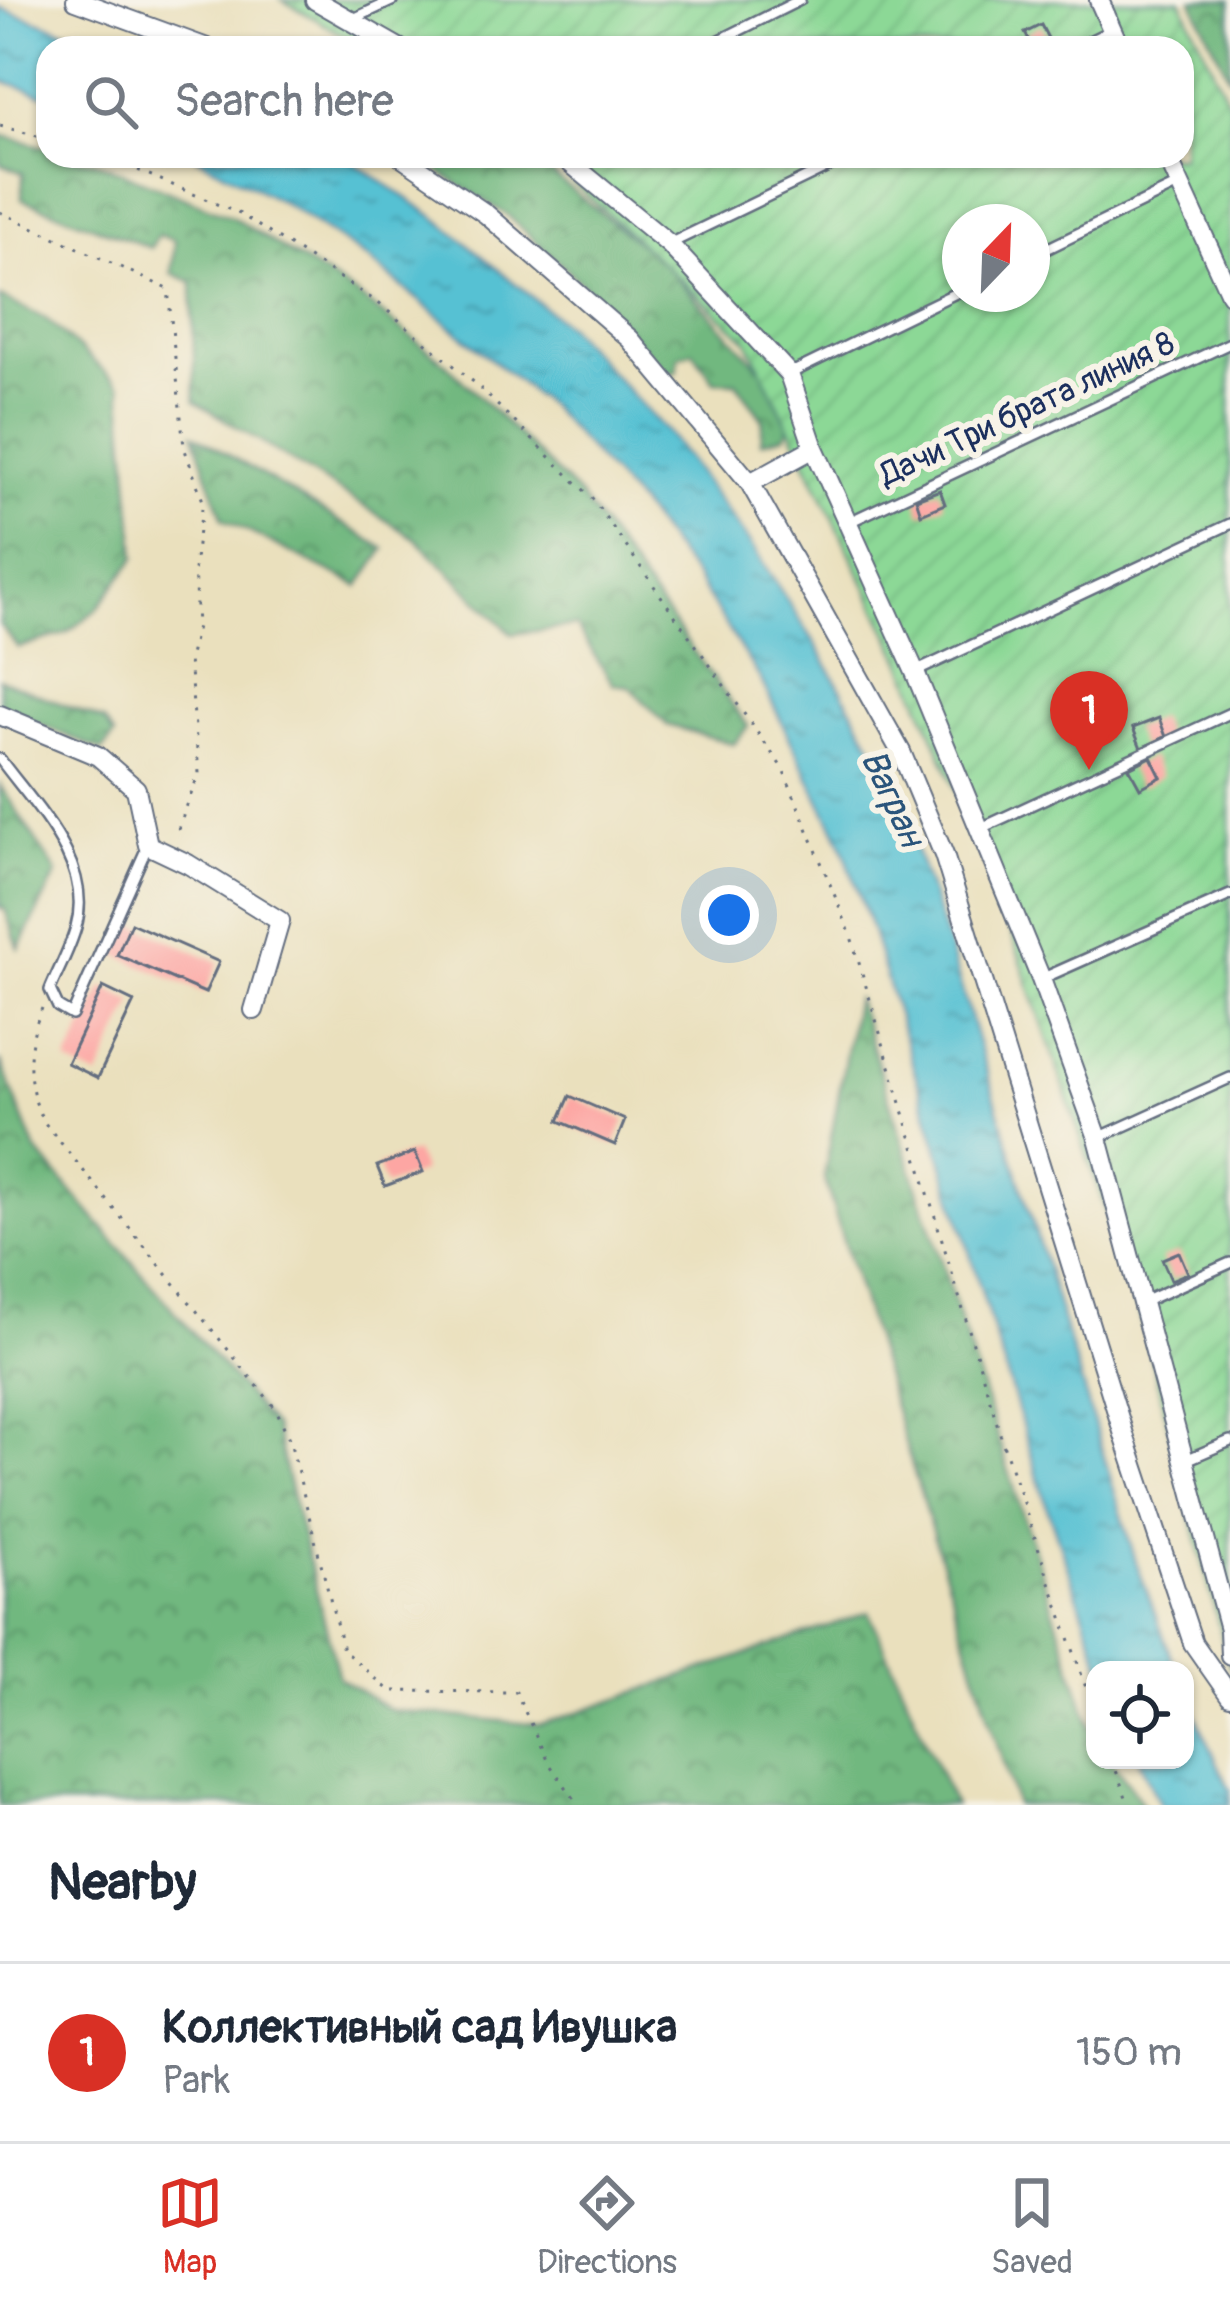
<!DOCTYPE html>
<html lang="en">
<head>
<meta charset="utf-8">
<style>
	body { margin:0; font-family:Pangolin,sans-serif; background:#f6f6f7; color:#1f2937 }
	.controls { position:absolute; right:36px; bottom:36px; display:grid; overflow:hidden; border-radius:24px; box-shadow:0 3px 9px #0004 }
	.controls button { width:108px; height:108px; display:grid; place-items:center; padding:0; border:0; border-bottom:3px solid #e0e1e3; background:#fff; color:#1f2937; font:60px sans-serif }
	.compass { position:absolute; left:942px; top:204px; width:108px; height:108px; border-radius:50%; background:#fff; box-shadow:0 3px 9px #0004; rotate:23deg }
	.you { position:absolute; left:729px; top:915px; width:42px; height:42px; margin:-30px; border:9px solid #fff; border-radius:50%; background:#1a73e8; box-shadow:0 0 0 18px #1a73e833 }
	.badge { display:grid; place-items:center; width:78px; height:78px; border-radius:50%; background:#d93025; color:#fff; font-size:39px; font-weight:700 }
	.pin { position:absolute; translate:-50% -99px; filter:drop-shadow(0 3px 6px #0008) }
	.pin::after { content:''; position:absolute; top:63px; width:42px; height:36px; background:inherit; clip-path:polygon(0 0,100% 0,50% 100%) }
	.list { margin:0; padding:0; list-style:none }
	h2 { display:flex; justify-content:space-between; align-items:center; height:156px; margin:0; padding:0 48px; font-size:51px }
	h2 small { font-size:39px; font-weight:400; color:#747a83 }
	.list li { display:grid; grid-template-columns:78px 1fr auto; gap:36px; align-items:center; box-sizing:border-box; height:180px; padding:0 48px; border-top:3px solid #e0e1e3 }
	.list b { display:block; font-size:45px; white-space:nowrap }
	.list p { margin:0; font-size:39px; white-space:nowrap; color:#747a83 }
	.list em { font-size:39px; font-style:normal; color:#747a83 }
	.icon { flex:none; width:66px; height:66px; fill:none; stroke:currentColor; stroke-width:2; stroke-linecap:round; stroke-linejoin:round }
	.map { position:relative; flex:none; width:1230px; height:1805px; overflow:hidden }
	.search { position:absolute; background:#fff; box-shadow:0 3px 9px #0004; left:36px; right:36px; top:36px; height:132px; display:flex; align-items:center; gap:30px; box-sizing:border-box; padding:0 42px; border-radius:36px; color:#747a83; font-size:45px }
	.sheet { height:336px; background:#fff }
	nav { display:flex; justify-content:space-around; align-items:center; box-sizing:border-box; height:168px; border-top:3px solid #e0e1e3; background:#fff; font-size:33px; color:#747a83 }
	nav a { display:grid; justify-items:center; gap:6px }
	nav .on { color:#d93025 }
	.map>svg:first-child { display:block }
	.forest { fill:url(#forest-crowns); stroke:#46746e; stroke-width:3 }
	.garden { fill:url(#garden-furrows); stroke:#54847a; stroke-width:3; fill-rule:evenodd }
	.water { fill:url(#water-ripples); stroke:#397898; stroke-width:3 }
	.building { fill:#fda6a3 }
	.lines { fill:none; stroke-linecap:round; stroke-linejoin:round }
	.lane-casing { stroke:#636d7f; stroke-width:14 }
	.street-casing { stroke:#636d7f; stroke-width:22 }
	.path { stroke:#636d7f; stroke-width:3; stroke-dasharray:3 9; stroke-linecap:butt }
	.lane { stroke:#fff; stroke-width:9 }
	.street { stroke:#fff; stroke-width:18 }
	.labels { text-anchor:middle; dominant-baseline:central; stroke-width:12; stroke-linejoin:round; paint-order:stroke }
	.street-label { font-size:33px; fill:#1b2f5e; stroke:#f7f3e8 }
	.water-label { font-size:36px; font-style:italic; fill:#2a547b; stroke:#f7f3e8 }
</style>
</head>
<body>
<div class="map">
<svg width="1230" height="1805" viewBox="0 0 1230 1805">
	<defs>
		<pattern id="forest-crowns" width="20" height="18" patternUnits="userSpaceOnUse" patternTransform="scale(3)"><rect width="20" height="18" fill="#71b87f"/><path d="M2 6a3 3 0 1 1 6 0M12 15a3 3 0 1 1 6 0" fill="none" stroke="#5c966b"/></pattern>
		<pattern id="garden-furrows" width="10" height="10" patternUnits="userSpaceOnUse" patternTransform="scale(3)"><rect width="10" height="10" fill="#8cd896"/><path d="M-1 1l2-2M0 10L10 0M9 11l2-2" fill="none" stroke="#78ba84"/></pattern>
		<pattern id="water-ripples" width="26" height="14" patternUnits="userSpaceOnUse" patternTransform="scale(3)"><rect width="26" height="14" fill="#57c1d3"/><path d="M2 4q2-2 4 0t4 0M15 11q2-2 4 0t4 0" fill="none" stroke="#479dae"/></pattern>
	</defs>
	<rect width="100%" height="100%" fill="#f7f3e8"/>
	<filter id="ink" filterUnits="userSpaceOnUse"><feTurbulence type="fractalNoise" baseFrequency=".00833" numOctaves="2"/><feDisplacementMap in="SourceGraphic" scale="24" xChannelSelector="R" yChannelSelector="G"/><feConvolveMatrix kernelMatrix="1 2 1 2 8 2 1 2 1" color-interpolation-filters="sRGB"/></filter>
	<filter id="wash" filterUnits="userSpaceOnUse"><feTurbulence type="fractalNoise" baseFrequency=".004" numOctaves="4" result="noise"/><feDisplacementMap in="SourceGraphic" scale="48" xChannelSelector="R" yChannelSelector="G"/><feGaussianBlur stdDeviation="2.7" result="paint"/><feColorMatrix in="noise" values="0 0 0 0 0 0 0 0 0 0 0 0 0 0 0 0 0 1.4 0 .05"/><feComposite in="paint" operator="in"/></filter>
	<g filter="url(#wash)">
		<rect width="100%" height="100%" fill="#eae0bd"/>
		<path class="forest" d="M1192,0H1230V79Z
			M0,135L48,148V156L95,161L232,217L357,295L444,362L580,496L748,726L734,744L667,725L629,686L613,684L576,626L512,634L415,538L195,401L192,282L172,273L175,240L158,235L151,248L22,199L23,173L0,164Z
			M414,156H529L659,259L781,390L795,417L785,436L761,442L763,419L736,382L714,381L693,351L679,356L677,372L666,373L605,305L507,215Z
			M0,297L46,319L121,386L136,557L97,609L67,633L18,648L0,625Z
			M194,434L385,549L359,586L223,519Z
			M0,679L104,721L114,736L102,751L0,707Z
			M0,785L57,873L19,949L4,907L0,908Z
			M856,997L1095,1739V1760H1111L1144,1805H1016L824,1178Z
			M0,1060L35,1149L274,1427L339,1678L390,1710L541,1725L869,1612L954,1805H0Z"/>
		<path class="garden" d="M282,0H1181L1230,105V1670L1137,1303L992,876L903,663L747,340L544,156H1182V48H366ZM960,222H1032V294H960Z"/>
		<path class="water" d="M0,8L116,48H48V96L0,80Z
			M194,156H344L436,218L567,326L669,434L749,542L817,646L871,743L908,828L947,941L1136,1562L1176,1670H1103L1047,1507L871,928L840,840L761,680L695,577L641,507L549,406L367,258L284,203Z
			M1185,1692L1230,1790V1805H1160L1139,1760H1185Z"/>
		<g id="blocks">
			<path class="building" d="M1041,25L1052,46L1033,48L1025,33Z
				M940,490L945,504L921,514L916,499Z
				M1159,718L1166,737L1141,748L1133,728Z
				M1151,757L1161,777L1140,788L1129,768Z
				M131,923L219,962L205,993L117,955Z
				M103,987L134,1002L98,1078L67,1063Z
				M570,1096L625,1120L615,1145L559,1121Z
				M415,1152L423,1172L385,1186L377,1166Z
				M1179,1252L1188,1273L1171,1280L1162,1259Z"/>
		</g>
	</g>
	<g filter="url(#ink)">
		<use href="#blocks" fill-opacity="0" stroke="#636d7f" stroke-width="3"/>
		<g class="lines">
			<g class="lane-casing">
				<path id="lane" d="M353,19L394,0
					M704,48L800,0
					M1075,48L1112,30
					M669,244L851,156
					M1032,256L1178,185
					M789,374L960,291
					M847,523L1230,343
					M915,672L1230,524
					M0,759C35,807 94,863 76,927C70,949 58,970 50,990L58,1007L72,1015L148,845
					M979,829L1230,713
					M1041,979L1230,895
					M1098,1138L1230,1078
					M1143,1302L1230,1263
					M1186,1460L1230,1441"/>
			</g>
			<g class="street-casing">
				<path id="street" d="M76,0L207,48
					M315,0L399,48
					M1099,0L1120,48
					M401,156L486,214L630,339L750,483L901,752L944,855L1126,1441L1193,1643L1230,1696
					M562,156L669,244L789,374L814,448L915,672L1041,979L1098,1138L1229,1629L1230,1655
					M1167,156L1230,294
					M750,483L814,448
					M0,715L98,756L136,789L148,845L188,864L280,921L254,1010"/>
			</g>
			<path class="path" d="M0,126L48,139
				M105,156L240,214L377,302L476,384L592,498L783,769L850,933L1005,1450L1095,1714
				M0,212L168,289L184,447L203,501L194,567L197,626L189,660L199,773L176,835
				M42,1008C26,1046 25,1085 44,1122L276,1409L290,1441L343,1650L390,1691L516,1692L548,1762L579,1805
				M1112,1760L1129,1805"/>
			<use href="#lane" class="lane"/>
			<use href="#street" class="street"/>
		</g>
	</g>
	<g class="labels">
		<g class="street-label">
			<text transform="translate(1027 409) rotate(-25)">Дачи Три брата линия 8</text>
		</g>
		<g class="water-label">
			<text transform="translate(892 798) rotate(65)">Вагран</text>
		</g>
	</g>
</svg>
<div class="controls">
<button><svg class="icon" aria-label="locate" viewBox="0 0 24 24"><circle cx="12" cy="12" r="6"/><path d="M12 2v4M12 18v4M2 12h4M18 12h4"/></svg></button>
</div>
<svg class="compass" viewBox="-18 -18 36 36"><path d="M0-13l5 13h-10z" fill="#e53935"/><path d="M0 13l5-13h-10z" fill="#747a83"/></svg>
<div class="you"></div>
<div class="pin badge" style="left:1089px;top:770px">1</div>
<div class="search"><svg class="icon" aria-label="search" viewBox="0 0 24 24"><circle cx="10" cy="10" r="6"/><path d="M15 15l6 6"/></svg>Search here</div>
</div>
<section class="sheet">
<h2>Nearby<small></small></h2>
<ul class="list">
<li><span class="badge">1</span><div><b>Коллективный сад Ивушка</b><p>Park</p></div><em>150 m</em></li>
</ul>
</section>
<nav>
<a class="on"><svg class="icon" aria-label="map" viewBox="0 0 24 24"><path d="M3 6l6-2 6 2 6-2v14l-6 2-6-2-6 2zM9 4v14M15 6v14"/></svg>Map</a>
<a><svg class="icon" aria-label="directions" viewBox="0 0 24 24"><path d="M12 3l9 9-9 9-9-9zM9 14v-3h6M13 9l2 2-2 2"/></svg>Directions</a>
<a><svg class="icon" aria-label="saved" viewBox="0 0 24 24"><path d="M7 4h10v16l-5-4-5 4z"/></svg>Saved</a>
</nav>
</body>
</html>
